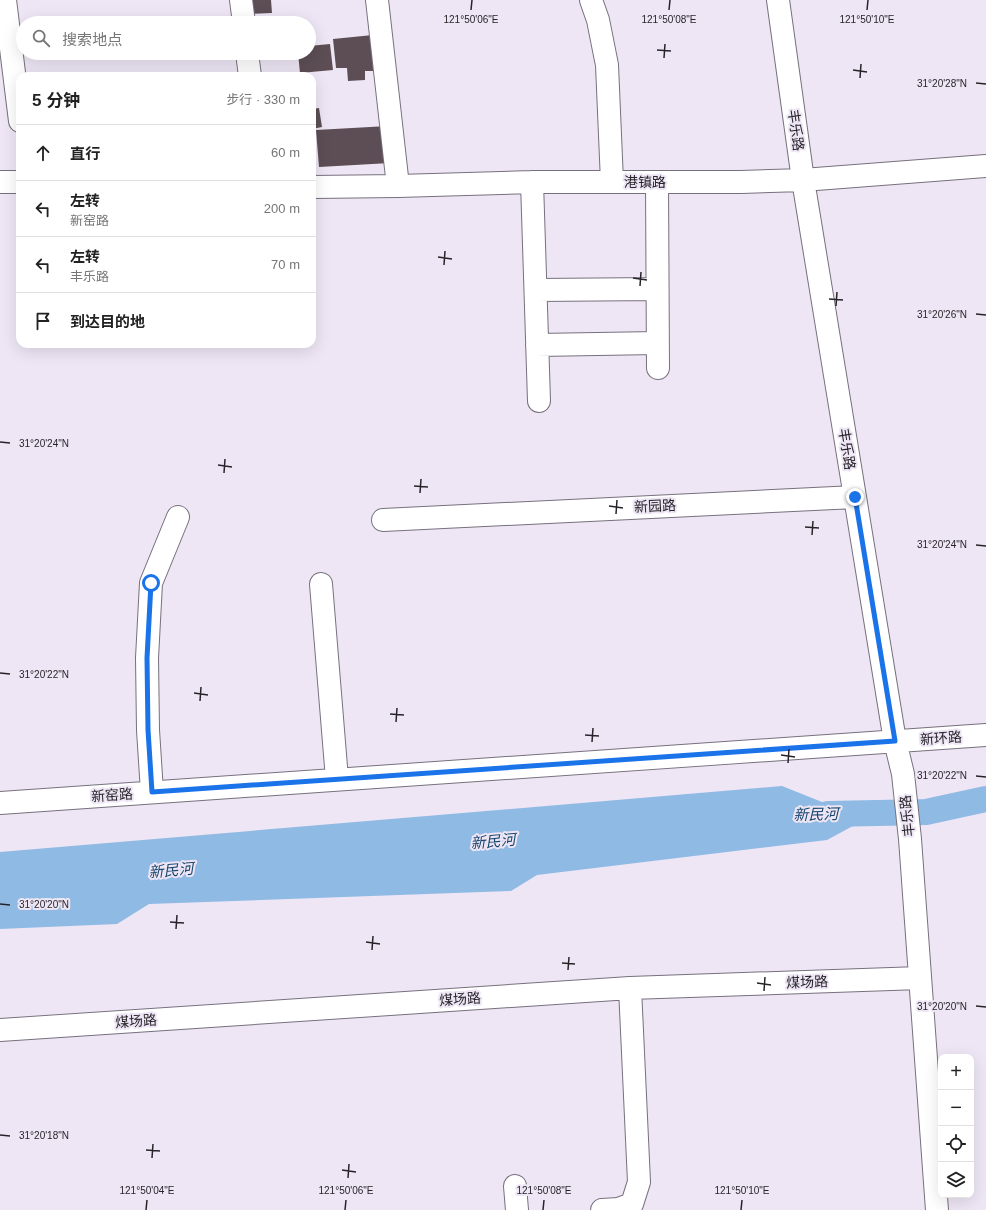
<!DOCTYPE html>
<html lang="zh">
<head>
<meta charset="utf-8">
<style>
	body { margin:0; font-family:Arial,"Noto Sans SC",sans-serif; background:#f6f6f6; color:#222 }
	.controls { position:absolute; right:12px; bottom:12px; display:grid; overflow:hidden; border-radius:8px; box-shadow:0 4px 16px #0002 }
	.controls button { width:36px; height:36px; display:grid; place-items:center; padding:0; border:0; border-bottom:1px solid #e0e0e0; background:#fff; color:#222; font:20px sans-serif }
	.stop { position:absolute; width:12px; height:12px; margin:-9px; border:3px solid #1a73e8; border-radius:50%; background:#fff }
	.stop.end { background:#1a73e8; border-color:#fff; box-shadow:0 1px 4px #0008 }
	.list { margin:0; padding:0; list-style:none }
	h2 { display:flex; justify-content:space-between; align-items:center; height:52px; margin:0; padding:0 16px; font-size:17px }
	h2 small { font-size:13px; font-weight:400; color:#767676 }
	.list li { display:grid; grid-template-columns:26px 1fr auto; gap:12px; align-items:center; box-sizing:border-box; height:56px; padding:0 16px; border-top:1px solid #e0e0e0 }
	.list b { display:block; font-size:15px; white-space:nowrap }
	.list p { margin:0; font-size:13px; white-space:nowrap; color:#767676 }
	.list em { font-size:13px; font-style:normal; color:#767676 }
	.icon { flex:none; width:22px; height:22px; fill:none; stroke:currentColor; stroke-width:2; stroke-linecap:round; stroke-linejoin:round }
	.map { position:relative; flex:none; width:986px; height:1210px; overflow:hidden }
	.search { position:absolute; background:#fff; box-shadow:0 4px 16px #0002; left:16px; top:16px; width:300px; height:44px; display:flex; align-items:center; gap:10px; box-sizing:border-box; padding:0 14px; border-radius:22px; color:#767676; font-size:15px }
	.panel { position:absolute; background:#fff; box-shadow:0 4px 16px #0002; left:16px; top:72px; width:300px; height:276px; border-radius:12px }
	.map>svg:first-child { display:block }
	.water { fill:#8fbae4 }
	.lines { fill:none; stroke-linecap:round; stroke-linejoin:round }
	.canal { stroke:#8fbae4; stroke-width:26 }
	.building { fill:#5c4e54 }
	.minor-casing { stroke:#77707d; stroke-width:24 }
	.minor { stroke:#fff; stroke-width:22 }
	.route { stroke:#1a73e8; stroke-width:5 }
	.ticks { fill:none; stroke:#272429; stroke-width:1.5 }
	.labels { text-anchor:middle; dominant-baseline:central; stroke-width:4; stroke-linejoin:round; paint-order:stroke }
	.street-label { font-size:14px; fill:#272429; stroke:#eee6f5 }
	.water-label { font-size:15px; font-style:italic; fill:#17456d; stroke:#eee6f5 }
	.ticks-label { font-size:10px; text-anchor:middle; fill:#272429; stroke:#eee6f5; stroke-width:4; stroke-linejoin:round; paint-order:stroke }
</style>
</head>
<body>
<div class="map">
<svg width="986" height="1210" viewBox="0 0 986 1210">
	<rect width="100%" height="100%" fill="#eee6f5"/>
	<path class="water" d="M782,786L832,806H864V820L827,840L537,875L511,891L149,904L117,924L0,929V852Z"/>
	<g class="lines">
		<path class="canal" d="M828,814L926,812L986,799"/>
	</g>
	<path class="building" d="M249,0H271L272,13L250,14Z
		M373,35L376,71H365V80L348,81L347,68H336L333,39Z
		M330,44L333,70L300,73L298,53H309V46Z
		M319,108L322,127L312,129V109Z
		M388,126L390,163L319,167L316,130Z"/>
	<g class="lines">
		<g class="minor-casing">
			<path id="minor" d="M5,0L20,121
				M241,0L244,23
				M377,0L398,186
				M591,0L598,20L607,65L612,182
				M778,0L803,180L895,741L903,774L910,839L937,1210
				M247,53L250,76
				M0,182H20
				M532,182L539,401
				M657,182L658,368
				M312,187L398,186L532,182H741L803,180L986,166
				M536,290L657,289
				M537,345L657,343
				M383,520L855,497
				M321,584L337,779
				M152,792L148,730L147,658L151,583L178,517
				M0,803L986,735
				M0,1030L630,988L920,978
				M515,1186L517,1210
				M602,1210L618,1209L632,1204L639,1182L630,988"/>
		</g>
		<use href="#minor" class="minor"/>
	</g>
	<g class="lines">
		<path class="route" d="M151,583L147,658L148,730L152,792L895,741L855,497"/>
	</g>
	<path class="ticks" d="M471,10L472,0M669,10L670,0M867,10L868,0M657,50L671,51M664,58L665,44M853,70L867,72M860,78L861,64M976,83L986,84M438,257L452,259M444,265L445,251M633,278L647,280M640,286L641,272M829,299L843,300M836,306L837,292M976,314L986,315M0,442L10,443M218,465L232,467M224,473L225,459M414,486L428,487M420,493L421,479M609,506L623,508M616,514L617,500M805,527L819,528M812,535L813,521M976,545L986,546M0,673L10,674M194,693L208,695M200,701L201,687M390,714L404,715M396,722L397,708M585,735L599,736M592,742L593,728M781,755L795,757M788,763L789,749M976,776L986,777M0,904L10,905M170,922L184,923M176,929L177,915M366,942L380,944M372,950L373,936M562,963L575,964M568,970L569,957M757,983L771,985M764,991L765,977M976,1006L986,1007M0,1135L10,1136M146,1150L160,1151M152,1158L153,1144M342,1170L356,1172M348,1178L349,1164M146,1210L147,1200M345,1210L346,1200M543,1210L544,1200M741,1210L742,1200"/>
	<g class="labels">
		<g class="street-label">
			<text transform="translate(796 130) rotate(82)">丰乐路</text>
			<text x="645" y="182">港镇路</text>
			<text transform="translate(847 449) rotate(81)">丰乐路</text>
			<text transform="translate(655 506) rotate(-3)">新园路</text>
			<text transform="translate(941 738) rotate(-4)">新环路</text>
			<text transform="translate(112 795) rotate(-4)">新窑路</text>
			<text transform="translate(907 816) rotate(-96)">丰乐路</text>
			<text transform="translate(807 982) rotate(-2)">煤场路</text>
			<text transform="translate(460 999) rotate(-4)">煤场路</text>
			<text transform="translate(136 1021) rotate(-4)">煤场路</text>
		</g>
		<g class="water-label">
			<text transform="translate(816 814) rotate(-1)">新民河</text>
			<text transform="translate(493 841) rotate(-5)">新民河</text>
			<text transform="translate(171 870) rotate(-5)">新民河</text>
		</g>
	</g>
	<g class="ticks-label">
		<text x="471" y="23">121°50'06"E</text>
		<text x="669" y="23">121°50'08"E</text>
		<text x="867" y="23">121°50'10"E</text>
		<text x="942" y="87">31°20'28"N</text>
		<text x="942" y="318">31°20'26"N</text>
		<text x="44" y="447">31°20'24"N</text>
		<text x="942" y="548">31°20'24"N</text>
		<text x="44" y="678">31°20'22"N</text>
		<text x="942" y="779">31°20'22"N</text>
		<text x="44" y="908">31°20'20"N</text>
		<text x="942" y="1010">31°20'20"N</text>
		<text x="44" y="1139">31°20'18"N</text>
		<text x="147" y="1194">121°50'04"E</text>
		<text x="346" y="1194">121°50'06"E</text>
		<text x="544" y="1194">121°50'08"E</text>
		<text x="742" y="1194">121°50'10"E</text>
	</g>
</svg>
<div class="controls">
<button>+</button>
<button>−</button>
<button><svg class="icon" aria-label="locate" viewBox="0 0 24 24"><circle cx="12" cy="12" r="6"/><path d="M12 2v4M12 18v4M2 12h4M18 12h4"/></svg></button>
<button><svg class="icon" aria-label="layers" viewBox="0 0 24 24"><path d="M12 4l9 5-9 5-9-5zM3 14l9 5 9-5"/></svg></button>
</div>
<div class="stop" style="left:151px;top:583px"></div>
<div class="stop end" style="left:855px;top:497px"></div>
<div class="search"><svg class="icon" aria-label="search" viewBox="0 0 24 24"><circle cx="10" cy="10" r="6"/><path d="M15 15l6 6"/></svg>搜索地点</div>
<section class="panel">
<h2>5 分钟<small>步行 · 330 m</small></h2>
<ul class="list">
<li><svg class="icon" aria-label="ahead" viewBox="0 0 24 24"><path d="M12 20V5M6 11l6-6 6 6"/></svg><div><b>直行</b></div><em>60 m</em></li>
<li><svg class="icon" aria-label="left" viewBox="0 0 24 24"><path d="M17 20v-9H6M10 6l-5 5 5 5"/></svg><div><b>左转</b><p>新窑路</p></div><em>200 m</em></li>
<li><svg class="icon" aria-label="left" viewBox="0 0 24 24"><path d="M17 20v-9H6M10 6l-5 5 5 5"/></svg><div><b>左转</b><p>丰乐路</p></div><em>70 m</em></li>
<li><svg class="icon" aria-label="arrive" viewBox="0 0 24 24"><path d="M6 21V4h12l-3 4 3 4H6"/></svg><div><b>到达目的地</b></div></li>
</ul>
</section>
</div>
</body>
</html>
